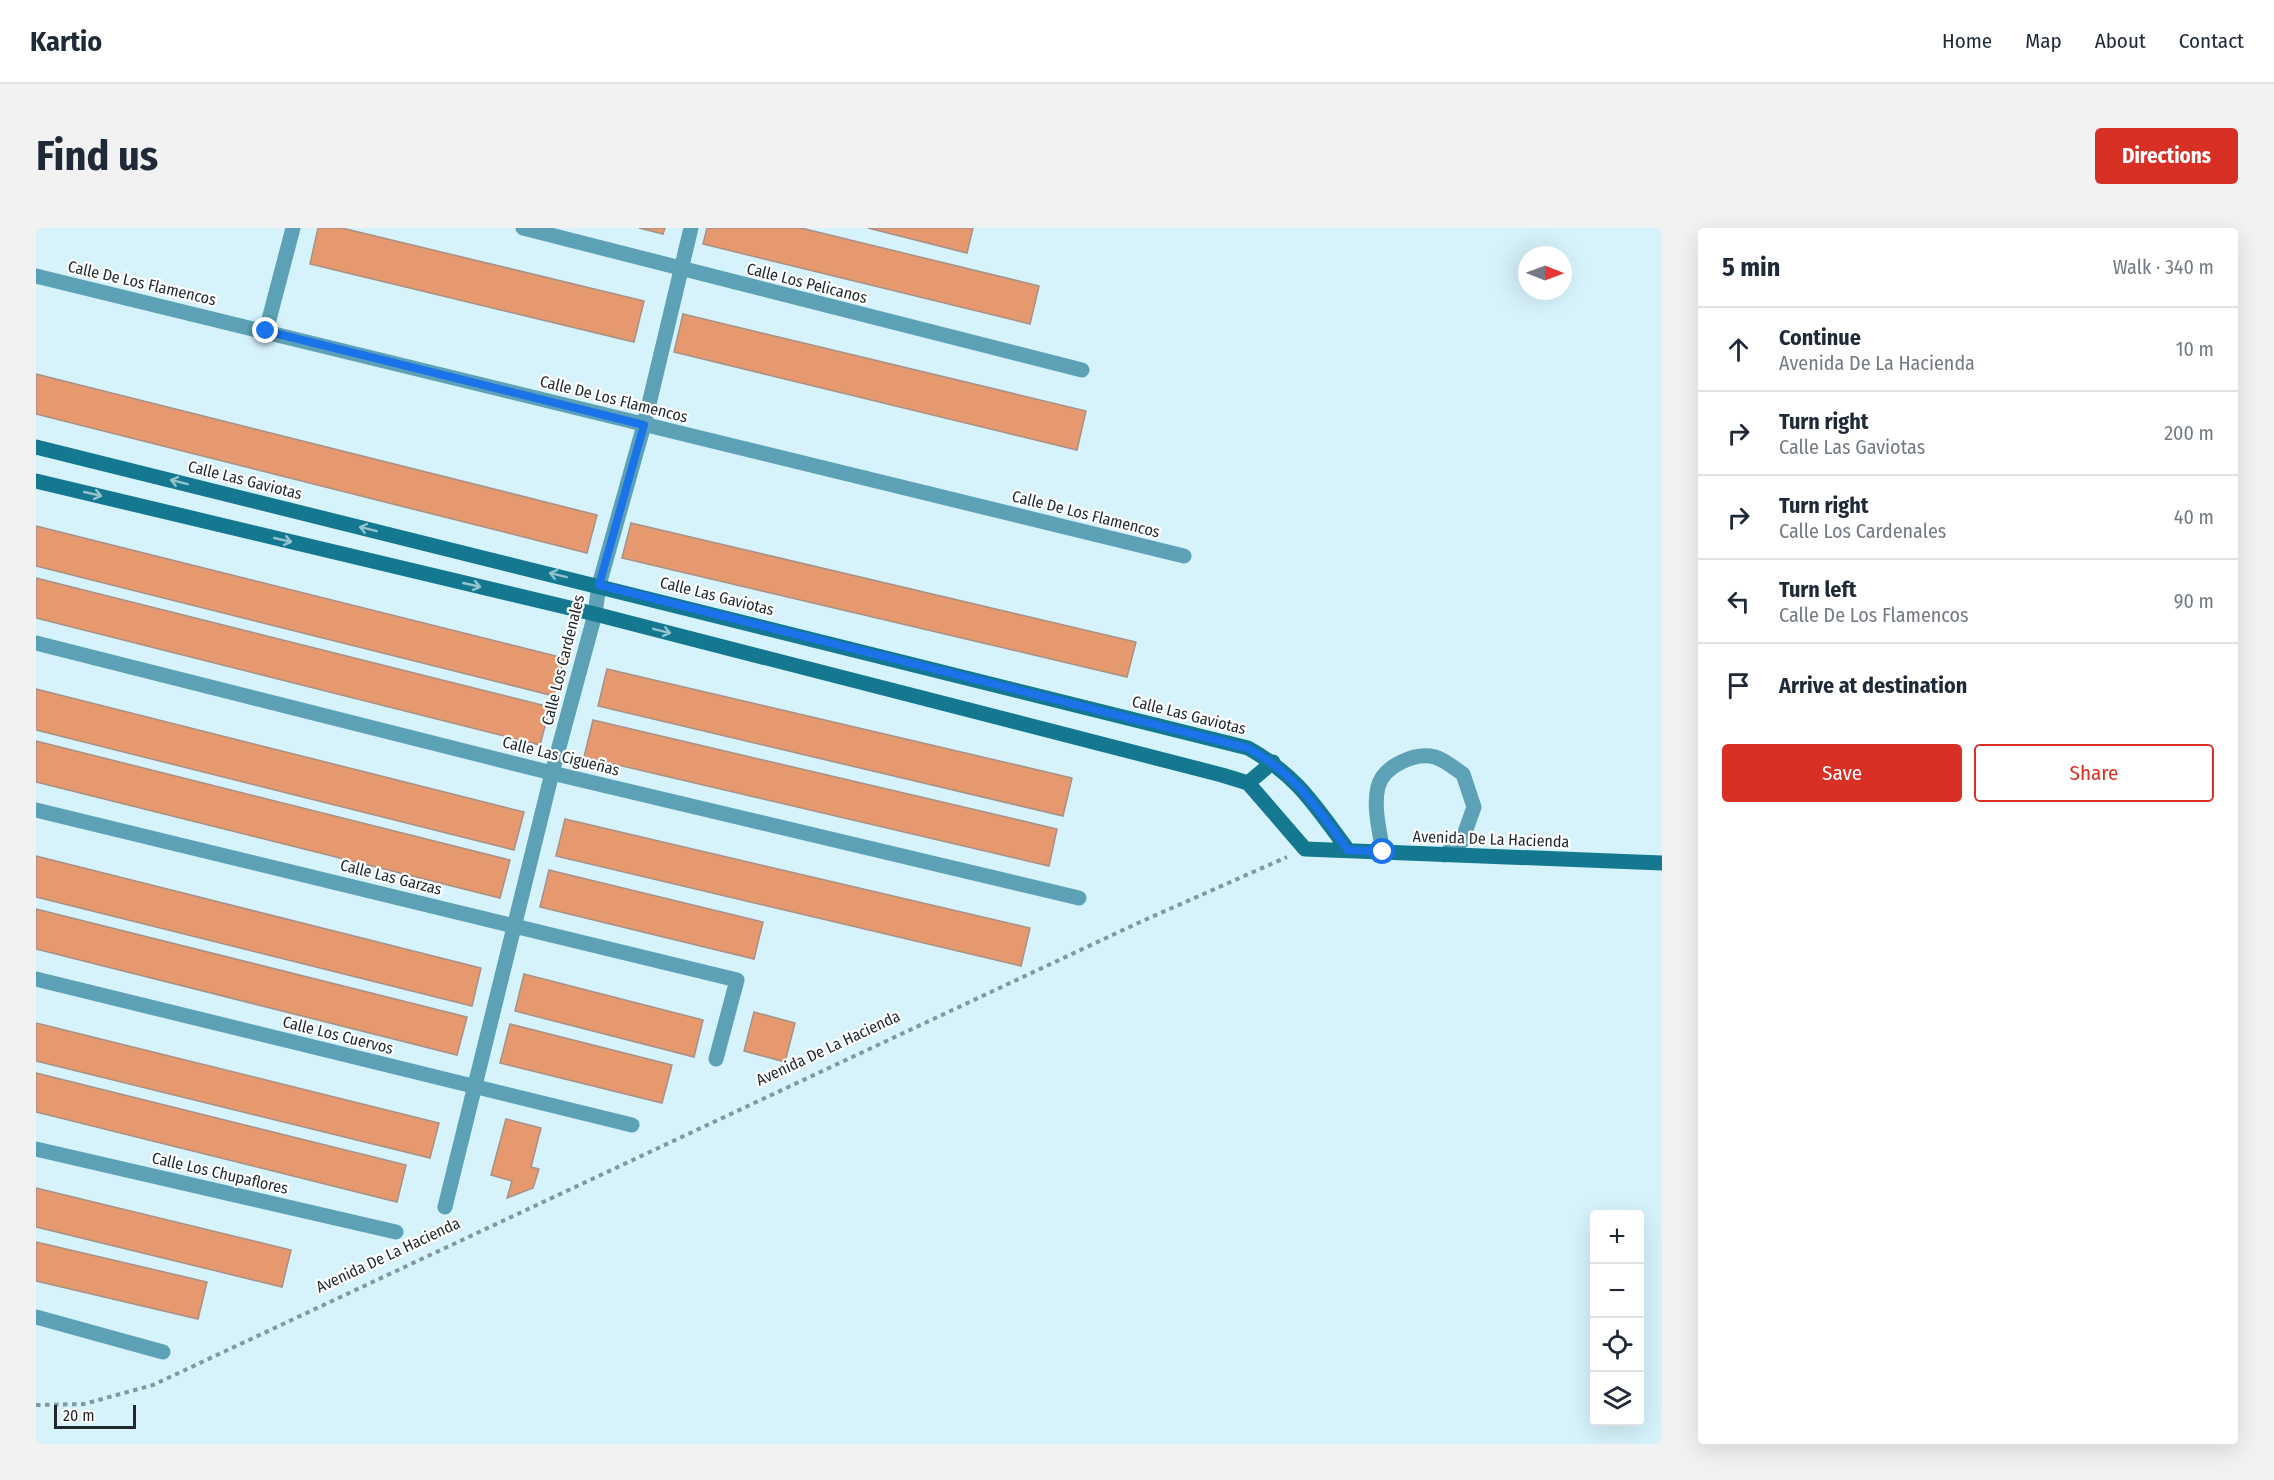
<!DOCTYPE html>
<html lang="en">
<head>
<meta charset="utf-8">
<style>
	body { margin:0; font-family:"Fira Sans Condensed",sans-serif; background:#f2f2f3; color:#1f2937 }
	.controls { position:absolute; right:18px; bottom:18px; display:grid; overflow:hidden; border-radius:6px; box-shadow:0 6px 24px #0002 }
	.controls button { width:54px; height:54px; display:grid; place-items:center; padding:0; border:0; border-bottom:2px solid #e0e1e3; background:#fff; color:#1f2937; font:30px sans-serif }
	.compass { position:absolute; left:1482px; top:18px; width:54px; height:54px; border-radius:50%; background:#fff; box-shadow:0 6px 24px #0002; rotate:91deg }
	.scale { position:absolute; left:18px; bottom:15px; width:82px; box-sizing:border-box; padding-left:6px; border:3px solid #1f292d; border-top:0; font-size:16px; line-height:21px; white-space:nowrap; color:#1f292d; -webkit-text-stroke:4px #fff; paint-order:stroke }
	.stop { position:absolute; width:18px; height:18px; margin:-14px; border:4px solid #1a73e8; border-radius:50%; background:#fff }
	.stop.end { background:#1a73e8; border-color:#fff; box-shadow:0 2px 6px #0008 }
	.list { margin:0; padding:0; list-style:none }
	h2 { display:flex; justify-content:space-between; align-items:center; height:78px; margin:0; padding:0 24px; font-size:26px }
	h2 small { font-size:20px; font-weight:400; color:#747a83 }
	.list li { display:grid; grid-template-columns:39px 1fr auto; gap:18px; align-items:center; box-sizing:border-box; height:84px; padding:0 24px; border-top:2px solid #e0e1e3 }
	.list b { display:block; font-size:22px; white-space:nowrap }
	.list p { margin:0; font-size:20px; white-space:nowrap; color:#747a83 }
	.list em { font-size:20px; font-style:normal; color:#747a83 }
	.actions { display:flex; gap:12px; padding:18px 24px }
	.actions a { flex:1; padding:14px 0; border:2px solid #d93025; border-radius:6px; text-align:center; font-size:21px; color:#d93025 }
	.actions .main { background:#d93025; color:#fff }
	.icon { flex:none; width:33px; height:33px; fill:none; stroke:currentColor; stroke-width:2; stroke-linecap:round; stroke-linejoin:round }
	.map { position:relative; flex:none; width:1626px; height:1216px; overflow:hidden; border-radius:6px }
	header { display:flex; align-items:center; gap:36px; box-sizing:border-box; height:84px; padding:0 30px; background:#fff; border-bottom:2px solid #e0e1e3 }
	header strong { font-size:28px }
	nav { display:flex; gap:33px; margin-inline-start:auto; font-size:21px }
	.intro { display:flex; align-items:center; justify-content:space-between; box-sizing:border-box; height:144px; padding:0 36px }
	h1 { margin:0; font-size:42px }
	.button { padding:15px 27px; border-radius:6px; background:#d93025; color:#fff; font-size:21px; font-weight:700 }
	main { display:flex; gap:36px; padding:0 36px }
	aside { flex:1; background:#fff; border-radius:6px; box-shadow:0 6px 24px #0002 }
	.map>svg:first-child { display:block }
	.building { fill:#e6996f; stroke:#a79085; stroke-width:1.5 }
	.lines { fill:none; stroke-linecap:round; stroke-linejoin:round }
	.path { stroke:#83979e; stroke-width:4; stroke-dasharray:4.5 4.5; stroke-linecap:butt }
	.lane { stroke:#5ca1b5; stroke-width:15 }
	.street { stroke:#5ca1b5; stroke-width:15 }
	.secondary { stroke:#137890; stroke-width:15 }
	.oneway { stroke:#95c2cd }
	.route { stroke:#1a73e8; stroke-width:8 }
	.labels { text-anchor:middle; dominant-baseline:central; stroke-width:4.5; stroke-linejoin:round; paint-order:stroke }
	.street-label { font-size:16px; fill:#1f292d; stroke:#fff }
</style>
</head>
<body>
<header>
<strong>Kartio</strong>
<nav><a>Home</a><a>Map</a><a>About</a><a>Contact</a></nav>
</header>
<div class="intro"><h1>Find us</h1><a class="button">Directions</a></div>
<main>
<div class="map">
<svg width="1626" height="1216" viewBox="0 0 1626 1216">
	<rect width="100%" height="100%" fill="#d6f2fb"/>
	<path class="building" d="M282,0H306L608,73L598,114L274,36Z
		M603,0H629L627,6Z
		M671,0H765L1003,58L994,96L667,16Z
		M832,0H937L931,25Z
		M647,86L1050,183L1041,222L638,124Z
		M0,146L561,287L551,325L0,186Z
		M595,295L1100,414L1091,449L586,330Z
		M0,298L528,430L518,468L0,338Z
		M0,350L514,479L504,517L0,390Z
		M571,441L1036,550L1027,588L562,478Z
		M0,461L488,584L478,622L0,502Z
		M557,492L1021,601L1013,638L548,529Z
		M0,513L474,632L464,670L0,554Z
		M529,591L994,700L985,738L520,628Z
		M0,628L445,740L436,778L0,669Z
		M513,642L727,694L718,731L504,679Z
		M0,681L431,789L421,827L0,721Z
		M488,746L667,792L658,829L479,783Z
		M718,784L759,795L749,834L708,823Z
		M0,795L403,895L394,930L0,833Z
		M474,796L636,837L626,875L464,835Z
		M0,845L370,937L361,974L0,884Z
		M470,891L505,900L495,939L503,941L497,960L471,970L476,953L455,947Z
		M0,960L255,1022L246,1059L0,999Z
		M0,1014L171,1054L162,1091L0,1053Z"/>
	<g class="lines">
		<path class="path" d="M0,1177L48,1176L117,1157L1102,695L1251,629"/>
		<path class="lane" d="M1347,625C1344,604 1337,580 1342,559C1347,538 1379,524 1399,529C1409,532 1418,540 1427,546L1438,579L1426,613L1408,627"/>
		<path class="street" d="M487,0L1046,142
			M0,48L1148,328
			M230,103L257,0
			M0,415L516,545L1043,670
			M0,582L701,752L680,831
			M0,751L596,897
			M0,921L360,1004
			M409,979L516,545L559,386L563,357L608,197L655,0
			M0,1089L127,1124"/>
		<path class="secondary" d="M0,219L1212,520C1262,548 1279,578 1312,622
			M0,253L559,386L1186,547L1212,555L1269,621L1626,635
			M1212,555L1237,534"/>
	</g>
	<defs><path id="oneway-shaft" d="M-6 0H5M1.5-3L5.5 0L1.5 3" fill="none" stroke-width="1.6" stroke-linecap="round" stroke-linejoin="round" transform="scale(1.5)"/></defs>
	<g class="oneway">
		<use href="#oneway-shaft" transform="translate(143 254) rotate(-166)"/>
		<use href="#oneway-shaft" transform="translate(57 266) rotate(13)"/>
		<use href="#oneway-shaft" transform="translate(332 301) rotate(-166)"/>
		<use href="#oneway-shaft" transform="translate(247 312) rotate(13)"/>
		<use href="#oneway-shaft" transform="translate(522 347) rotate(-166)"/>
		<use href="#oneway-shaft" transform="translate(436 357) rotate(13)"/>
		<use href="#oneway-shaft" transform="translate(626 403) rotate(14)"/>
	</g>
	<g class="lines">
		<path class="route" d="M230,103L608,197L563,357L1212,520C1262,548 1279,578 1312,622L1347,624"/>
	</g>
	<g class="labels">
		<g class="street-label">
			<text transform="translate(106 55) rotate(13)">Calle De Los Flamencos</text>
			<text transform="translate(771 55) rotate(14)">Calle Los Pelicanos</text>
			<text transform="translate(578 171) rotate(14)">Calle De Los Flamencos</text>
			<text transform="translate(209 252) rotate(14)">Calle Las Gaviotas</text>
			<text transform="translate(1050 286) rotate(14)">Calle De Los Flamencos</text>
			<text transform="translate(681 368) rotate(14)">Calle Las Gaviotas</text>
			<text transform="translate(527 432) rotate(-76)">Calle Los Cardenales</text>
			<text transform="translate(1153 487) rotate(14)">Calle Las Gaviotas</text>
			<text transform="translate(525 528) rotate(14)">Calle Las Cigueñas</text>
			<text transform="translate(1455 611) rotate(2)">Avenida De La Hacienda</text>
			<text transform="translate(355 649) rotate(14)">Calle Las Garzas</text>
			<text transform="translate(302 807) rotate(14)">Calle Los Cuervos</text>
			<text transform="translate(792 820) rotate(-25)">Avenida De La Hacienda</text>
			<text transform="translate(184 945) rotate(13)">Calle Los Chupaflores</text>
			<text transform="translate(352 1027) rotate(-25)">Avenida De La Hacienda</text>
		</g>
	</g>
</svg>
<div class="controls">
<button>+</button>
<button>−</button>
<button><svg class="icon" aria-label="locate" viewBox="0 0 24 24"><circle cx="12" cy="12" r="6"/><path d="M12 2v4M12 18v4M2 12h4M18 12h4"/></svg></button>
<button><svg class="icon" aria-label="layers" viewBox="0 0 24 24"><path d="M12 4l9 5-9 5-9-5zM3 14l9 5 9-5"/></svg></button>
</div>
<svg class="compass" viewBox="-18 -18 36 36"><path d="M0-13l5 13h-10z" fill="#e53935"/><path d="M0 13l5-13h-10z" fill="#747a83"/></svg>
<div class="scale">20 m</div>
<div class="stop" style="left:1347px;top:624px"></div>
<div class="stop end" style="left:230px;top:103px"></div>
</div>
<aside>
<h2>5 min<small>Walk · 340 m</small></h2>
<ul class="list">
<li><svg class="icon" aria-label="ahead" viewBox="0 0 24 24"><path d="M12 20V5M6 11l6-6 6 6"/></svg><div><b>Continue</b><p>Avenida De La Hacienda</p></div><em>10 m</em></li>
<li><svg class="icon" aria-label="right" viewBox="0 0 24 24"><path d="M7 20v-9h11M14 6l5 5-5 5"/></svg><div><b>Turn right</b><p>Calle Las Gaviotas</p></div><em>200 m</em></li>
<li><svg class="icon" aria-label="right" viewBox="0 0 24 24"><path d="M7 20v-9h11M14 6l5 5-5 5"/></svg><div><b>Turn right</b><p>Calle Los Cardenales</p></div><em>40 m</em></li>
<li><svg class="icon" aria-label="left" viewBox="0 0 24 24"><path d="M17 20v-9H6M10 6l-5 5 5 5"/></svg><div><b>Turn left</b><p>Calle De Los Flamencos</p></div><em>90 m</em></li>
<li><svg class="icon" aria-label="arrive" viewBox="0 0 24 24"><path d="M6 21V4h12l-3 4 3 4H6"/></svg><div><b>Arrive at destination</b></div></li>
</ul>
<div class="actions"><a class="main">Save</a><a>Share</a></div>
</aside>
</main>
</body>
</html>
